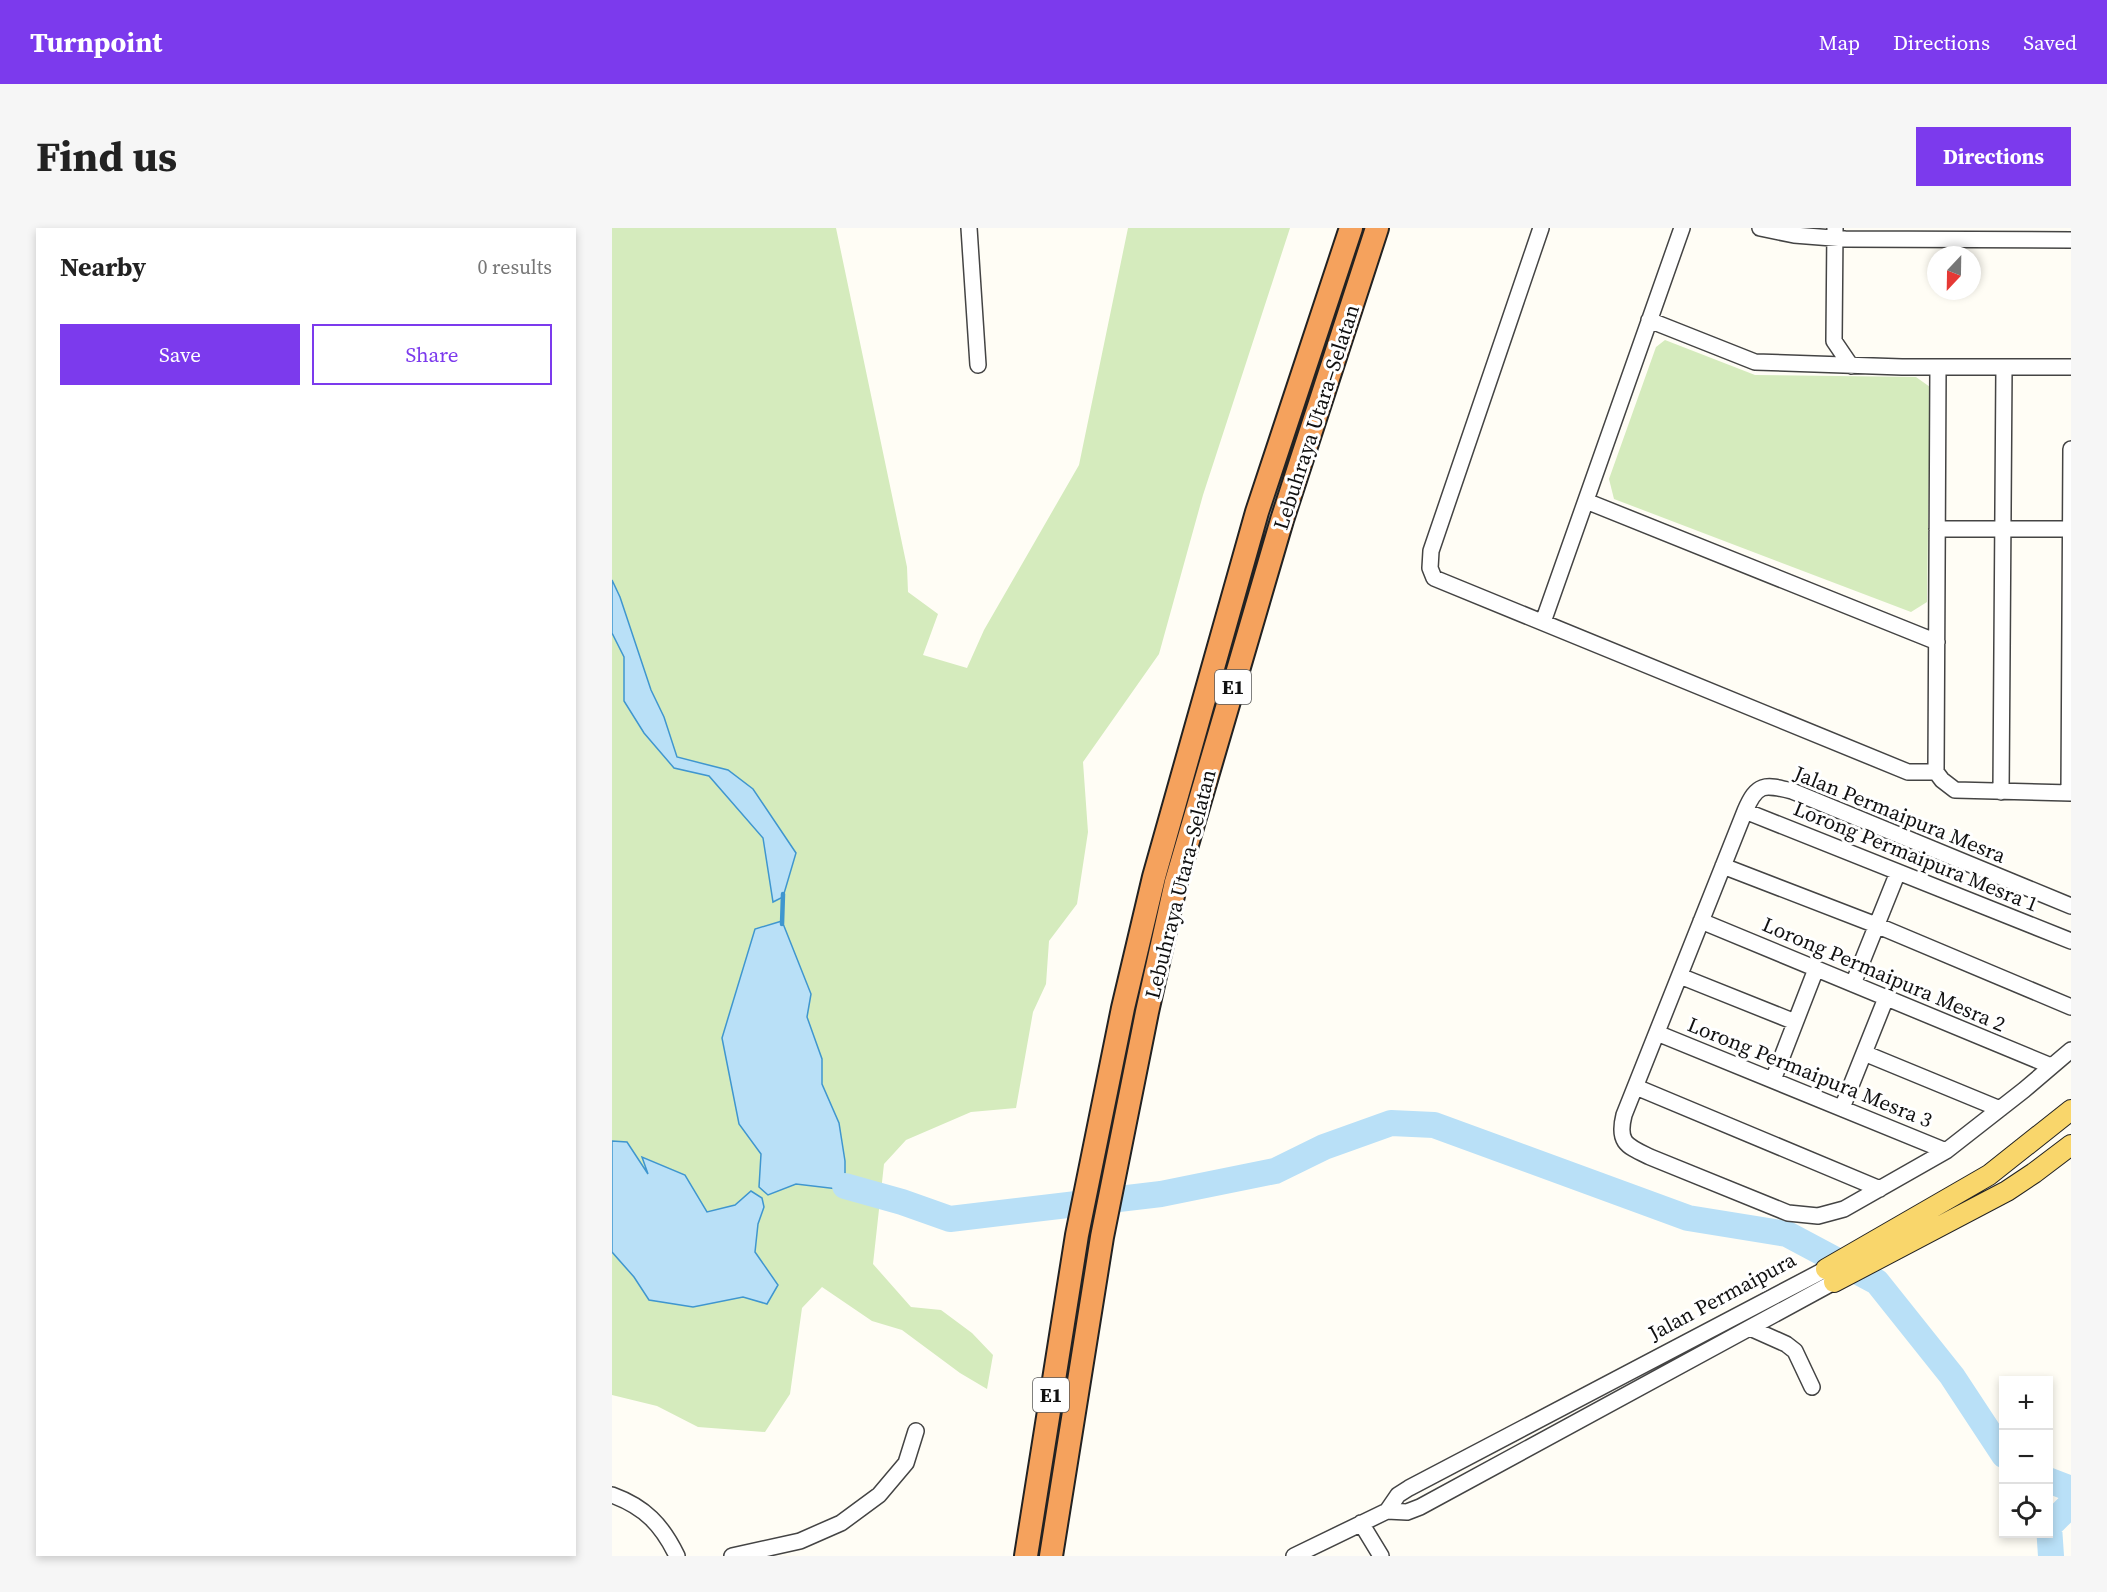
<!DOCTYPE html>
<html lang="en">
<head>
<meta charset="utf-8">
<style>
	body { margin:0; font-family:"Source Serif 4",serif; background:#f6f6f6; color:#222 }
	.controls { position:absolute; right:18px; bottom:18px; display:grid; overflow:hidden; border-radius:0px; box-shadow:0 3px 9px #0003 }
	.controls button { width:54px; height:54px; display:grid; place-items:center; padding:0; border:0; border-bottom:2px solid #e0e0e0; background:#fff; color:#222; font:30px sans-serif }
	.compass { position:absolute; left:1315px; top:18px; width:54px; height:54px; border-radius:50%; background:#fff; box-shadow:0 3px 9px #0003; rotate:202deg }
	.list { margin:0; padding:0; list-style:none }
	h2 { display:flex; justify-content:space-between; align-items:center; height:78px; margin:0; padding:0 24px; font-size:26px }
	h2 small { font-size:20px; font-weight:400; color:#767676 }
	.actions { display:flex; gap:12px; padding:18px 24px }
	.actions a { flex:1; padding:14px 0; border:2px solid #7c3aed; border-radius:0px; text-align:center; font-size:21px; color:#7c3aed }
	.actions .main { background:#7c3aed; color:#fff }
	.icon { flex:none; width:33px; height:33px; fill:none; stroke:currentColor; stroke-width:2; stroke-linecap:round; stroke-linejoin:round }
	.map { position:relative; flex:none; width:1459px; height:1328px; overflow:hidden; border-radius:0px }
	header { display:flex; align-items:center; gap:36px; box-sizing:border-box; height:84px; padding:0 30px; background:#7c3aed; color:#fff }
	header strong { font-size:28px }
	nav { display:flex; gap:33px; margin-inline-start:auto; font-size:21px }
	.intro { display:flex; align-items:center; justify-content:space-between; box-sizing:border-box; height:144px; padding:0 36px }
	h1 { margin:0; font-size:42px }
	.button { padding:15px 27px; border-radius:0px; background:#7c3aed; color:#fff; font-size:21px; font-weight:700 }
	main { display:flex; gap:36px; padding:0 36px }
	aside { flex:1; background:#fff; border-radius:0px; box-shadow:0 3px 9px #0003 }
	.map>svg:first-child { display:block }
	.green { fill:#d5ebbd }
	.water { fill:#b9e0f7; stroke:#3f96cf; stroke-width:1.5 }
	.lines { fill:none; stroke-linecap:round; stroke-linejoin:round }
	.stream { stroke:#3f96cf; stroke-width:4.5 }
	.river { stroke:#b9e0f7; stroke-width:26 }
	.minor-casing { stroke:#444; stroke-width:18 }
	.major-casing { stroke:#222; stroke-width:22 }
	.highway-casing { stroke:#222; stroke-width:26 }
	.minor { stroke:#fff; stroke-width:15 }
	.major { stroke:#f9d66b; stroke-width:20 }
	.highway { stroke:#f5a25d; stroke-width:22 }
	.labels { text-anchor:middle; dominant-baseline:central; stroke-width:6; stroke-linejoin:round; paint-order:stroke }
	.shield { fill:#fff; stroke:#585858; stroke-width:1.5 }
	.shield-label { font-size:20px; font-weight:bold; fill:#111 }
	.street-label { font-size:21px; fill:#111; stroke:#fff }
</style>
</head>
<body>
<header>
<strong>Turnpoint</strong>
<nav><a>Map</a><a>Directions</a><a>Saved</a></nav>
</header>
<div class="intro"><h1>Find us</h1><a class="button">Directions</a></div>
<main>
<aside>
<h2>Nearby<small>0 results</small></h2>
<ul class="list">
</ul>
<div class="actions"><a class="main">Save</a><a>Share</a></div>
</aside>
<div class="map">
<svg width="1459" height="1328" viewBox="0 0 1459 1328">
	<rect width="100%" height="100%" fill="#fffdf5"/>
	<path class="green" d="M0,0H224L295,339L296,364L326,386L311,427L355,440L372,402L467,237L516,0H678L591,267L547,426L471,534L476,604L465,676L437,713L434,756L421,784L404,880L359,884L294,912L272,936L261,1036L299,1079L329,1082L360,1105L381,1127L375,1161L348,1145L290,1102L260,1093L210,1059L190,1080L178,1166L153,1204L86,1199L45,1178L0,1167Z
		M1053,112L1143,147L1304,149L1318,159L1315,374L1299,384L1002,271L997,251L1044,119Z"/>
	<path class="water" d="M0,352L8,369L39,462L52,489L65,529L116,542L141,561L184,625L171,669L161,674L151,610L97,548L62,540L32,505L12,473V429L0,405Z
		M170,693L199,766L195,789L210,831V856L227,895L233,933V958L226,961L184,956L156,967L147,959L149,926L127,896L110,810L143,701Z
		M0,913L15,914L36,946L30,929L73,947L95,984L123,977L139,963L150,970L152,979L146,996L143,1024L166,1057L155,1076L131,1069L81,1079L37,1072L22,1049L0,1024Z"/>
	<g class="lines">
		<path class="stream" d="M170,696L171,666"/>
		<path class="river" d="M233,958L290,974L338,991L549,966L663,943L712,919L779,895L822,897L1076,990L1175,1006L1265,1054L1340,1148L1392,1227
			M1436,1252L1459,1261
			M1439,1328L1437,1298L1459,1276"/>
		<g class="minor-casing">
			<path id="minor" d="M357,0L366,137
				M929,0L819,323L818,340L822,350L1296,544H1324
				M1148,0L1182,7L1233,11L1459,12
				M1223,0L1222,113L1239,138
				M1037,92L1143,134L1290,139H1459
				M1326,139L1324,544L1330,552L1343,562L1459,565
				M974,273L1325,414
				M1325,301H1458
				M931,394L1070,0
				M1389,564L1392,139
				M1457,565L1459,221
				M1133,583L1459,713
				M1111,638L1264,697L1459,779
				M1459,678L1180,563C1152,556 1145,555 1133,583L1012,887C1005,915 1015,918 1038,929L1176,985L1206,988L1232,981L1334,923L1412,862L1459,822
				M1089,693L1439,838
				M1068,748L1183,794
				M1241,756L1286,644
				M1045,805L1334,923
				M1252,825L1388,881
				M1161,852L1204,741
				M1024,859L1268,961
				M1230,880L1274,770
				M1138,1100L1174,1116L1183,1123L1200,1159
				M0,1267C33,1279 50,1297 65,1328
				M775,1283L795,1284L808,1279L1222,1054
				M749,1295L769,1328
				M120,1328L188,1313L229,1295L267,1267L294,1235L304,1203
				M682,1328L775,1283L786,1267L797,1260L1214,1041"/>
		</g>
		<g class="major-casing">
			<path id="major" d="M1214,1041L1377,947L1459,882
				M1222,1054L1395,963L1422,945L1459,917"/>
		</g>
		<g class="highway-casing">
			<path id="highway" d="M414,1328L465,1007L511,780L542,649L645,284L739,0
				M439,1328L490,1009L535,784L564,654L670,292L765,0"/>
		</g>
		<use href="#minor" class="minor"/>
		<use href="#major" class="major"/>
		<use href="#highway" class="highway"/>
	</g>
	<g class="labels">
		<g class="shield">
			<rect x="603" y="442" width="36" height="34" rx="4.5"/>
			<rect x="421" y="1150" width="36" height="34" rx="4.5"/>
		</g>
		<g class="shield-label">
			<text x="621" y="459">E1</text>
			<text x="439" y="1167">E1</text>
		</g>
		<g class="street-label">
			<text transform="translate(704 189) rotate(-72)">Lebuhraya Utara–Selatan</text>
			<text transform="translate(1288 586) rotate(22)">Jalan Permaipura Mesra</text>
			<text transform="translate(1304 628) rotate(22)">Lorong Permaipura Mesra 1</text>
			<text transform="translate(568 656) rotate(-76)">Lebuhraya Utara–Selatan</text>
			<text transform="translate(1272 746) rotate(23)">Lorong Permaipura Mesra 2</text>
			<text transform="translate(1198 844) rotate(22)">Lorong Permaipura Mesra 3</text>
			<text transform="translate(1110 1068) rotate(-28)">Jalan Permaipura</text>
		</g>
	</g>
</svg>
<div class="controls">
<button>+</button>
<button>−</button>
<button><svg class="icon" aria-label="locate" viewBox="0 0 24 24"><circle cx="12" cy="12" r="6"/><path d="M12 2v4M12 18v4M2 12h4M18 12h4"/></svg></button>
</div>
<svg class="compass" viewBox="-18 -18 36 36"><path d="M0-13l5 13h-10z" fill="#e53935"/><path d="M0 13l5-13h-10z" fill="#767676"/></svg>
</div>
</main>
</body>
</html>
